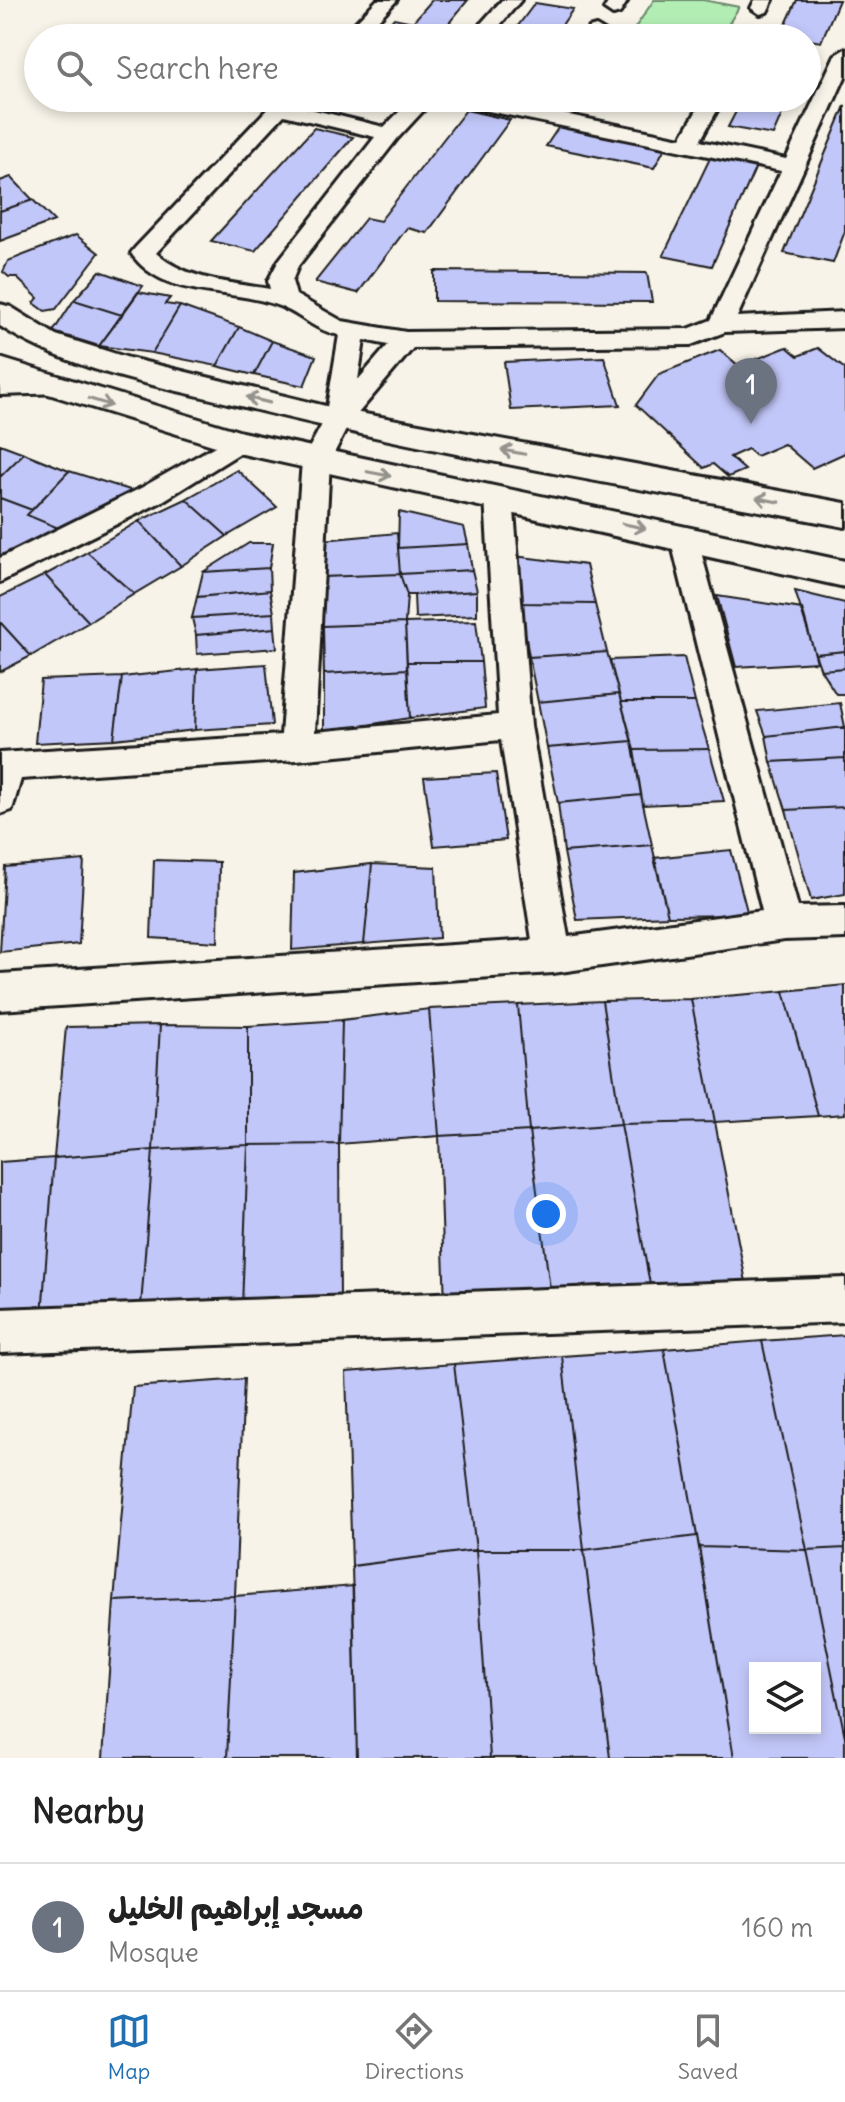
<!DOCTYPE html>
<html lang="en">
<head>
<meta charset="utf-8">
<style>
	body { margin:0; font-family:Delius,"Playpen Sans Arabic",sans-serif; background:#f2f2f2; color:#222 }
	.controls { position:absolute; right:24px; bottom:24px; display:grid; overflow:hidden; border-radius:0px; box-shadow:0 4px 12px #0003 }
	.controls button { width:72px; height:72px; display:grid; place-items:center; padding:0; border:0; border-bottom:2px solid #e0e0e0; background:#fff; color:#222; font:40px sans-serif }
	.you { position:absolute; left:546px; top:1214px; width:28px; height:28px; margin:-20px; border:6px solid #fff; border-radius:50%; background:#1a73e8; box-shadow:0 0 0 12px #1a73e833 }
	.badge { display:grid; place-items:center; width:52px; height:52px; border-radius:50%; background:#1f6fb2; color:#fff; font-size:26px; font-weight:700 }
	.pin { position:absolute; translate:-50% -66px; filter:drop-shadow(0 2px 4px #0008) }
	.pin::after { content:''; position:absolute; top:42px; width:28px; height:24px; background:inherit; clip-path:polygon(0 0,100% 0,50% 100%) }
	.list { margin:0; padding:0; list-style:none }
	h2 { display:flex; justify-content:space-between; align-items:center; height:104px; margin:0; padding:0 32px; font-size:34px }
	h2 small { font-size:26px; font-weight:400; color:#767676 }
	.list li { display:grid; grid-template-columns:52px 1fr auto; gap:24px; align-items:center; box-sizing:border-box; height:128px; padding:0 32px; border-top:2px solid #e0e0e0 }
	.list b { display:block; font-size:30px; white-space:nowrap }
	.list p { margin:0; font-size:26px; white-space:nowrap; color:#767676 }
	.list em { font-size:26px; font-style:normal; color:#767676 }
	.icon { flex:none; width:44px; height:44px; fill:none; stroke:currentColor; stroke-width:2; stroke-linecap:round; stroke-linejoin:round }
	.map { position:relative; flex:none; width:845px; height:1758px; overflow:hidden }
	.search { position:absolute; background:#fff; box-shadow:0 4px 12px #0003; left:24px; right:24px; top:24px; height:88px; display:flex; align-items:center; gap:20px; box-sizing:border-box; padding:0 28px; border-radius:44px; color:#767676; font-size:30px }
	.sheet { height:232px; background:#fff }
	nav { display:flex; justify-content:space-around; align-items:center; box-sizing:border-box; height:112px; border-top:2px solid #e0e0e0; background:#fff; font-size:22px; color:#767676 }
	nav a { display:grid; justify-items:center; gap:4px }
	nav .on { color:#1f6fb2 }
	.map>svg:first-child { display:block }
	.green { fill:#b2eeb4; stroke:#678568; stroke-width:2 }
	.building { fill:#c2c7f9; stroke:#1c1c1c; stroke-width:2; fill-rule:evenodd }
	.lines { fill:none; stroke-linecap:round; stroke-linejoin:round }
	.street-casing { stroke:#1c1c1c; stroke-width:6 }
	.secondary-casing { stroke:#1c1c1c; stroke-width:6 }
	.street { fill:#f7f3e8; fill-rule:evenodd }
	.secondary { fill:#f7f3e8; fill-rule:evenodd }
	.oneway { stroke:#94928c }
</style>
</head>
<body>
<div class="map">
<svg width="845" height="1758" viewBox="0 0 845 1758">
	<rect width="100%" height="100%" fill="#f7f3e8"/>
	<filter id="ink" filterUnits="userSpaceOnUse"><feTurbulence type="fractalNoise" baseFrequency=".0125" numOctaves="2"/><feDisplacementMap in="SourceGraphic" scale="16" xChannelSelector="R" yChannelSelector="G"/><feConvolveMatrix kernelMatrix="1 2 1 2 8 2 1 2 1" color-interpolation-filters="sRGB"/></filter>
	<g filter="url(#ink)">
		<path class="green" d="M654,0H703L739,7L720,38H628Z"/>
		<path class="building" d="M432,0H468L445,28L430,26L420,38H377L394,18L413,22Z
			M797,0H839L821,42L781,35Z
			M535,3L573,9L553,38H509Z
			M594,98H639L634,106Z
			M743,98H789L773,135L728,127Z
			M845,106V231L833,263L784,253Z
			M466,110L510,120L427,233L407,228L358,293L315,282L366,218L380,221Z
			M560,125L666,146L654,168L546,146Z
			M314,128L353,137L255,251L211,241Z
			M712,154L758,162L712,266L663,256Z
			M11,177L33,200L0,211V181Z
			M33,200L54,221L0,241V211Z
			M76,235L99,253L56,309L45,311L34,303L38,298L16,277H9L3,272L8,261Z
			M100,271L143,286L122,315L74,300Z
			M434,271L647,273L652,302L434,301Z
			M138,292L170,298L165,304L180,306L152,353L99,346Z
			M74,300L122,315L99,346L53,332Z
			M180,306L239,327L217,366L152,353Z
			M239,327L272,341L254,375L217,366Z
			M272,341L316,356L304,386L254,375Z
			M787,347L798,356L818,348L845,369V453L812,468L784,444L756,456L748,449L730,457L745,470L728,477L713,464L704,468L636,405L659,374L720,350L739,366Z
			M604,357L620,405L511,410L504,362Z
			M0,444L24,453L0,477Z
			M24,453L69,471L32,510L0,498V477Z
			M237,470L277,507L227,536L186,499Z
			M69,471L130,490L128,498L63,530L27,515Z
			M0,498L32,510L27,515L63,530L0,562Z
			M186,499L227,536L181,566L139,521Z
			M399,512L464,527L468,544L398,548Z
			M139,521L181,566L134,594L87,552Z
			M397,533L400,574L322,577L323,540Z
			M249,543H273L269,568L203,572Z
			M468,544L472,570L400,574L398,548Z
			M87,552L134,594L89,622L45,575Z
			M514,556L586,565L595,604L520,603Z
			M269,568L270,590L197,597L203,572Z
			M472,570L477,591L414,595H407L400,574Z
			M400,574L407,595L405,623L323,626L322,577Z
			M45,575L89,622L31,656L0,622V597Z
			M270,590L274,613L192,618L197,597Z
			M477,591V615L415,618L414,595Z
			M795,591L845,603V651L815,654Z
			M717,596L802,609L817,662L736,667Z
			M520,603L595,604L607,652L529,657Z
			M274,613L275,628L196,635L192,618Z
			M476,621L481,662H407L405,623Z
			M0,622L31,656L0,672Z
			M405,623L407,669L324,674L323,626Z
			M275,628L277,648L197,654L196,635Z
			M845,651V668L821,670L815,654Z
			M607,652L619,694L538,702L529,657Z
			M684,657L695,702H621L610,660Z
			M407,662H481L485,708L410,718Z
			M266,664L272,725L195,730L197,669Z
			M845,668V694H836L821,670Z
			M197,669L195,730L114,739L122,677Z
			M407,669L410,718L324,732V674Z
			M122,677L114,739L35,743L41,680Z
			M619,694L632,741L547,748L538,702Z
			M621,702H695L709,749L634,750Z
			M840,703L845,727L766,736L757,711Z
			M845,727V758L771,762L766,736Z
			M632,741L641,795L558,803L547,748Z
			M709,749L724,801L643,805L634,750Z
			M845,758V807L786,810L771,762Z
			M496,773L506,840L434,846L424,777Z
			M641,795L652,845L564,852L558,803Z
			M845,807V894L811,900L786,810Z
			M652,845L668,916L577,920L564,852Z
			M731,850L748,915L668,916L654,858Z
			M84,860L79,944L0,952L5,867Z
			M154,860L219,862L218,942L151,938Z
			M372,864L364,944L292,950L294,873Z
			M372,864L436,867L439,938L364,944Z
			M845,985V1114L818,1116L784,991Z
			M784,991L818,1116L715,1122L691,999Z
			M691,999L715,1122L621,1124L602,1001Z
			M602,1001L621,1124L529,1131L518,1005Z
			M518,1005L529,1131L439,1136L429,1009Z
			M429,1009L439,1136L339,1144L342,1020Z
			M342,1020L339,1144L248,1145V1026Z
			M160,1025L248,1026V1145L153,1150Z
			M160,1025L153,1150L54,1158L66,1027Z
			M715,1122L747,1287L651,1290L621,1124Z
			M621,1124L651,1290L551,1296L529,1131Z
			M529,1131L551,1296L445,1304L439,1136Z
			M339,1144L340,1299L242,1307L248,1145Z
			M248,1145L242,1307L141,1306L153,1150Z
			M153,1150L141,1306L42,1315L54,1158Z
			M54,1158L42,1315L0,1316V1162Z
			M845,1335V1548L807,1550L762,1341Z
			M762,1341L807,1550L699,1547L664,1349Z
			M664,1349L697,1536L584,1550L562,1356Z
			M562,1356L584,1550H476L454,1364Z
			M454,1364L476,1550L352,1566L346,1372Z
			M244,1379L235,1596L114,1601L133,1387Z
			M697,1536L734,1758H610L584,1550Z
			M699,1547L807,1550L845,1737V1758H734ZM755,1668H815V1728H755Z
			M845,1548V1737L807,1550Z
			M476,1550H584L610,1758H490Z
			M476,1550L490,1758H357L352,1566Z
			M353,1586L357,1758H227L235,1596Z
			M235,1596L227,1758H103L114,1601Z"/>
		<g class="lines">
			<g class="street-casing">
				<path id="street" d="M377,0H397L361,38H340Z
					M502,0H521L489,38H468Z
					M610,0H628L620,13L613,15L604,9Z
					M755,0H773L767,12L760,14L751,8Z
					M596,26L606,32L601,38H581L589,28Z
					M845,49V77L737,317L845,312V328L725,332L691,345L413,348L349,424L330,461L315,732L498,715L485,498L489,491L499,488L509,491L513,498L531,726L568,937L762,911L670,537L675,530L685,527L695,530L798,907L845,906V938L784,940L553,973L0,1010V974L532,940L501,740L297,760L21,779L12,810L0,814V753L281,735L302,461L325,419L339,335C316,331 300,314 279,306C232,287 164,301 131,253L135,248L278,98H299L294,105L384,127L413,98H435L397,139L298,266L292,281L296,295L342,321L406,332L688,329L711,320L781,171L454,104L444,98H485L681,138L704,98H724L700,141L786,159L835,55ZM284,115L375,137L279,260L268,281L270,289C232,283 186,280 156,253ZM364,340L388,345L358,380Z
					M0,379L62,381L66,387L62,393L0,395Z
					M238,433L248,436L252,442L248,448L161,502L0,582V558L141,488Z
					M845,1278V1322L0,1353V1309Z"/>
			</g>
			<g class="secondary-casing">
				<path id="secondary" d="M0,304L11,307L56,335L129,358L338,409L845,503V527C639,488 431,454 228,403C151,384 67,370 0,326Z
					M0,358L242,432L845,561V587L238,453L0,379Z"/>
			</g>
			<use href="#street" class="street"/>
			<use href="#secondary" class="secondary"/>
		</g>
		<defs><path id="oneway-shaft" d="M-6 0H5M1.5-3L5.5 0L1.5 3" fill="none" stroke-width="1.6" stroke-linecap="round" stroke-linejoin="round" transform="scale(2)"/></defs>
		<g class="oneway">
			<use href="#oneway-shaft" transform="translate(258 400) rotate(-166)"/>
			<use href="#oneway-shaft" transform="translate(100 402) rotate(17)"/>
			<use href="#oneway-shaft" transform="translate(513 452) rotate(-169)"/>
			<use href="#oneway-shaft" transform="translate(379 474) rotate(11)"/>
			<use href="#oneway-shaft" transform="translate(768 500) rotate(-169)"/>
			<use href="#oneway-shaft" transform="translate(634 526) rotate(12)"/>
		</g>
	</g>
</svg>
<div class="controls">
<button><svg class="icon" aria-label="layers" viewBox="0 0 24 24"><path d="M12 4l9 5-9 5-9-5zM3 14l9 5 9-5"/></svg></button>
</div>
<div class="you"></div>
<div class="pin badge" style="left:751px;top:424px;background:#6b7280">1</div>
<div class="search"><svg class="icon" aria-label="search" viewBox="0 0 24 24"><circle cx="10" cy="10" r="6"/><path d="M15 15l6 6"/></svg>Search here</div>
</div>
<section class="sheet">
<h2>Nearby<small></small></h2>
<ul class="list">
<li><span class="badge" style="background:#6b7280">1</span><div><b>مسجد إبراهيم الخليل</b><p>Mosque</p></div><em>160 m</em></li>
</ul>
</section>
<nav>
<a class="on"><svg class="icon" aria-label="map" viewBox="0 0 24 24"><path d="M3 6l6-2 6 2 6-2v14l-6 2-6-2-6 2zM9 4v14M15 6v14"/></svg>Map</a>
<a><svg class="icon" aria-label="directions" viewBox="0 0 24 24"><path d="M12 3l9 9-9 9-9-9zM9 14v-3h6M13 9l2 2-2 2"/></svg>Directions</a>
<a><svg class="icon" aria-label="saved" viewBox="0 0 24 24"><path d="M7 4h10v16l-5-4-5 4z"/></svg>Saved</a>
</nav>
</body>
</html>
